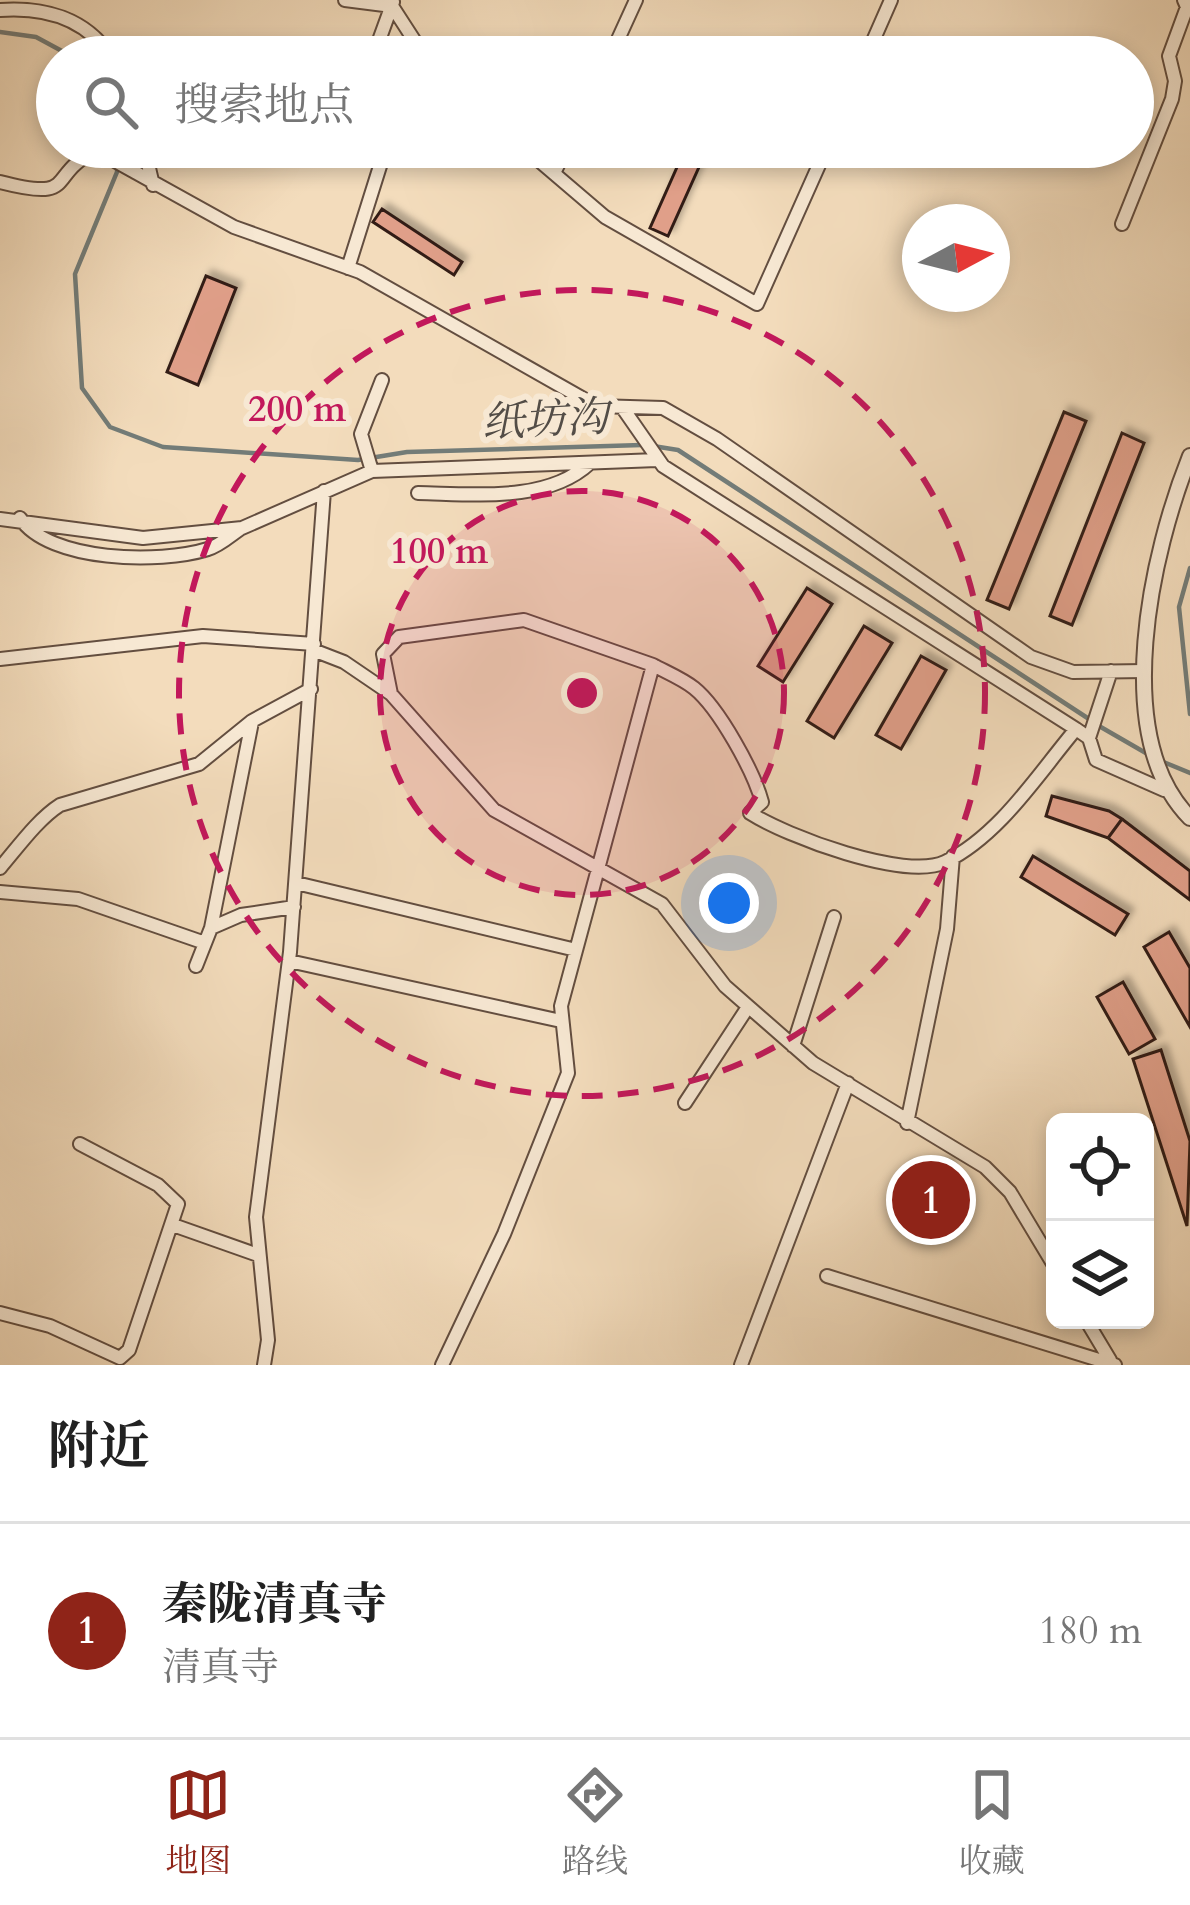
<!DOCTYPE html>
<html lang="zh">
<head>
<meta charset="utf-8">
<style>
	body { margin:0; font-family:Cardo,"Noto Serif SC",serif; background:#f2f2f2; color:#222 }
	.controls { position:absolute; right:36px; bottom:36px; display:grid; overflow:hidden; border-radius:18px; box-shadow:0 6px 18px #0003 }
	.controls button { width:108px; height:108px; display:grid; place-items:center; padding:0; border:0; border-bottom:3px solid #e0e0e0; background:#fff; color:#222; font:60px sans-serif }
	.compass { position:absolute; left:902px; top:204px; width:108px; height:108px; border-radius:50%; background:#fff; box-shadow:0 6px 18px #0003; rotate:83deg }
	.you { position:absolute; left:729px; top:903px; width:42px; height:42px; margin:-30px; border:9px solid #fff; border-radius:50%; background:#1a73e8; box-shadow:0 0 0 18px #1a73e833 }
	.badge { display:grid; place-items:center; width:78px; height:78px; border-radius:50%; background:#8f2418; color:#fff; font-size:39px; font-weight:700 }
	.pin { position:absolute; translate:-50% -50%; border:6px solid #fff; box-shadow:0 3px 12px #0006 }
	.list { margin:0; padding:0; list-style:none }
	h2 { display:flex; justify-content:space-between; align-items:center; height:156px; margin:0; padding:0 48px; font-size:51px }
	h2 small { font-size:39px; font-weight:400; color:#767676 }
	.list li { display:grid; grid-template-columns:78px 1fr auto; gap:36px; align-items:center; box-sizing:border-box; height:216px; padding:0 48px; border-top:3px solid #e0e0e0 }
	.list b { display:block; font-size:45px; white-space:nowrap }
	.list p { margin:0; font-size:39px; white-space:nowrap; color:#767676 }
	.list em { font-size:39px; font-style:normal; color:#767676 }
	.icon { flex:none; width:66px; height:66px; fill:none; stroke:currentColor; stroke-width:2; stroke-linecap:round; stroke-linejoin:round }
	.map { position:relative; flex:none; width:1190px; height:1365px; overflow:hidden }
	.search { position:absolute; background:#fff; box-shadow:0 6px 18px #0003; left:36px; right:36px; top:36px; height:132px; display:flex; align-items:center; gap:30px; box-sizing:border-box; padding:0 42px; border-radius:66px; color:#767676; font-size:45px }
	.sheet { height:372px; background:#fff }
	nav { display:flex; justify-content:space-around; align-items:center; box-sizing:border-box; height:168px; border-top:3px solid #e0e0e0; background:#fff; font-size:33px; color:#767676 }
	nav a { display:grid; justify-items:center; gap:6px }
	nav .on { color:#8f2418 }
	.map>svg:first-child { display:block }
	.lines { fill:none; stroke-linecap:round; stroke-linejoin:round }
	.stream { stroke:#737c78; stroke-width:4.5 }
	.building { fill:#e09f89; stroke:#331e16; stroke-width:3; filter:url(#shadow) }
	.minor-casing { stroke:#634e40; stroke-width:16 }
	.tertiary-casing { stroke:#634e40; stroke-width:18 }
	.minor { stroke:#f7e8d3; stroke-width:12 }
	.tertiary { stroke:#f7e8d3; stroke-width:14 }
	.ring { fill:none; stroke:#c2185b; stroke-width:6; stroke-dasharray:21 15 }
	.labels { text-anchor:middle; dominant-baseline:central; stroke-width:12; stroke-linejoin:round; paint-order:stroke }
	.water-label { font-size:42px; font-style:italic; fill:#534d47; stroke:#f7e8d3 }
	.centre { fill:#c2185b; stroke:#f7e8d3; stroke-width:6 }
	.ring-label { font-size:36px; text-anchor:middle; font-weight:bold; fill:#c2185b; stroke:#f7e8d3; stroke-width:12; stroke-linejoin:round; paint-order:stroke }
</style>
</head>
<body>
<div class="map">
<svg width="1190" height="1365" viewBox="0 0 1190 1365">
	<defs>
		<filter id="shadow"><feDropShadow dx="5.5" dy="-5.5" stdDeviation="3" flood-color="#0004"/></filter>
	</defs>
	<rect width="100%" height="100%" fill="#f3dcbc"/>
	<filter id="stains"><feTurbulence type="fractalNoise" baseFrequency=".00167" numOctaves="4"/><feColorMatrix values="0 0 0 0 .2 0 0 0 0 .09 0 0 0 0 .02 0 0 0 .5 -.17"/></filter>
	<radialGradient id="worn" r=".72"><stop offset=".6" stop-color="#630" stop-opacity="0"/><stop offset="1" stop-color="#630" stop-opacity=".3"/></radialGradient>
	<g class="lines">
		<path class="stream" d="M0,32L36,37L73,57
			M118,147L117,172L75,274L82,388L110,427L163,447L358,460L407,452L642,445
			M653,446L678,450L1089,719
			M1190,568L1179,607L1190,714
			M1099,726L1151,756
			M1161,761L1190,773"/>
	</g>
	<path class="building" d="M686,147H708L668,236L650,228Z
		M382,209L462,262L454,275L373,222Z
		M206,276L236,288L198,385L167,372Z
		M1064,412L1086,421L1009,609L987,600Z
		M1122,433L1144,443L1072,625L1050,616Z
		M807,588L832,604L783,682L758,666Z
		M864,626L892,643L834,738L807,721Z
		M921,656L946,670L901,749L876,735Z
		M1052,796L1109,811L1122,819L1108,838L1046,816Z
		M1122,819L1190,871V900L1108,838Z
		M1033,856L1128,914L1115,935L1021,877Z
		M1169,932L1190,968V1027L1144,947Z
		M1123,982L1155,1039L1129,1054L1097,997Z
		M1161,1050L1190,1141L1187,1226L1133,1059Z
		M948,1164L955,1231L913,1235L906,1168Z"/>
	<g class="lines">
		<g class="minor-casing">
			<path id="minor" d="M345,0L392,6L425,57
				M0,10C44,7 86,18 111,57
				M373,57L393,2
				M610,57L636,0
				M866,57L891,0
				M144,147L153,185
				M523,147L605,217L757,304L827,147
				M554,173L567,147
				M0,182C81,203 45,173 97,151L234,227L360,272L596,406L663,408L717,439L1031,657L1073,672L1145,671
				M1122,224L1172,99L1175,81L1169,56L1187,7L1184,0
				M348,268L386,147
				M382,380L361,434L372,471L657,460
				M622,407L663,466L1076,729L1089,738L1096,760L1164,790
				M418,493C473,494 547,503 590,463
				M20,518C49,562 160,564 208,549C219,546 230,536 240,529
				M0,519L143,538L242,528L372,471
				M313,650L344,662L391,694L494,810L662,904L725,986L813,1063L985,1167L1010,1192L1055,1267
				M0,659L203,636L314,644
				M653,665C666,672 683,679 694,688C719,708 754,772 762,802L750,813C786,836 905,881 945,862C1000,835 1038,774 1076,729
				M391,694L383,654L399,637L524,620L653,665L561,1006L568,1073L504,1234L442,1365
				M1089,738L1111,671
				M0,868C18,847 38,819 60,805L199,764L252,721L311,689
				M296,883L576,950
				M0,892L78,899L205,943
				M211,928L241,915L294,907
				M289,961L561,1021
				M196,966L211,928L252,722
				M793,1046L834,917
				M685,1103L748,1007
				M907,1123L947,929L953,856
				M173,1225L258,1255
				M827,1276L1115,1365
				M0,1313L50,1326L120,1358L129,1350L178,1204L158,1185L80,1144
				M1086,1320L1110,1360
				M264,1365L268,1340L256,1217L290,952L324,491
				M741,1365L848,1083"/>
		</g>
		<g class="tertiary-casing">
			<path id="tertiary" d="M1190,456C1152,551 1109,736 1190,818"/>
		</g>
		<use href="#minor" class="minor"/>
		<use href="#tertiary" class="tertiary"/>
	</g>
	<circle cx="582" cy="693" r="202" fill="#c2185b" fill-opacity=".12"/>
	<g class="ring">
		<circle cx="582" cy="693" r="202"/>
		<circle cx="582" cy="693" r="403"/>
	</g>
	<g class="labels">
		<g class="water-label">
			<text transform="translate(545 420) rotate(-3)">纸坊沟</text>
		</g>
	</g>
	<circle cx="582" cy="693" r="18" class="centre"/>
	<g class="ring-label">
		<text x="297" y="421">200 m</text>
		<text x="439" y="563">100 m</text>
	</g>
	<rect width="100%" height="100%" filter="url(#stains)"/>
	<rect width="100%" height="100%" fill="url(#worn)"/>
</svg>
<div class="controls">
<button><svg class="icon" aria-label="locate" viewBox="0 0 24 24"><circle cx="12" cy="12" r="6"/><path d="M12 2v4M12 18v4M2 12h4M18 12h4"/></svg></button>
<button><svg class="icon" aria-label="layers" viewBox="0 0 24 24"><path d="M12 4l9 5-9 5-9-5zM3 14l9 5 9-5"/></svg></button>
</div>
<svg class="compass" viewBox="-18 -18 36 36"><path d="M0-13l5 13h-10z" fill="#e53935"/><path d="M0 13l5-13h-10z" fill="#767676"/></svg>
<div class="you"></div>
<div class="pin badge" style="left:931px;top:1200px">1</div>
<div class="search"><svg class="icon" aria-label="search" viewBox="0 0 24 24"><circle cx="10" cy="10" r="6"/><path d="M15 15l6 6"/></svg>搜索地点</div>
</div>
<section class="sheet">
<h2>附近<small></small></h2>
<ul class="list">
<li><span class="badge">1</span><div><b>秦陇清真寺</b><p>清真寺</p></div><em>180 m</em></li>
</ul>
</section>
<nav>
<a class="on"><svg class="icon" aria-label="map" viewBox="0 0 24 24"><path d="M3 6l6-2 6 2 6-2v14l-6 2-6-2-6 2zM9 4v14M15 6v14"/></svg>地图</a>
<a><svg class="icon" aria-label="directions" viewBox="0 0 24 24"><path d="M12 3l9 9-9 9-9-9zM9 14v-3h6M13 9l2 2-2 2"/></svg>路线</a>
<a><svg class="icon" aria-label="saved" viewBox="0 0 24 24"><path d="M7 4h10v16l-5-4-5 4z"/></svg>收藏</a>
</nav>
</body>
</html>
